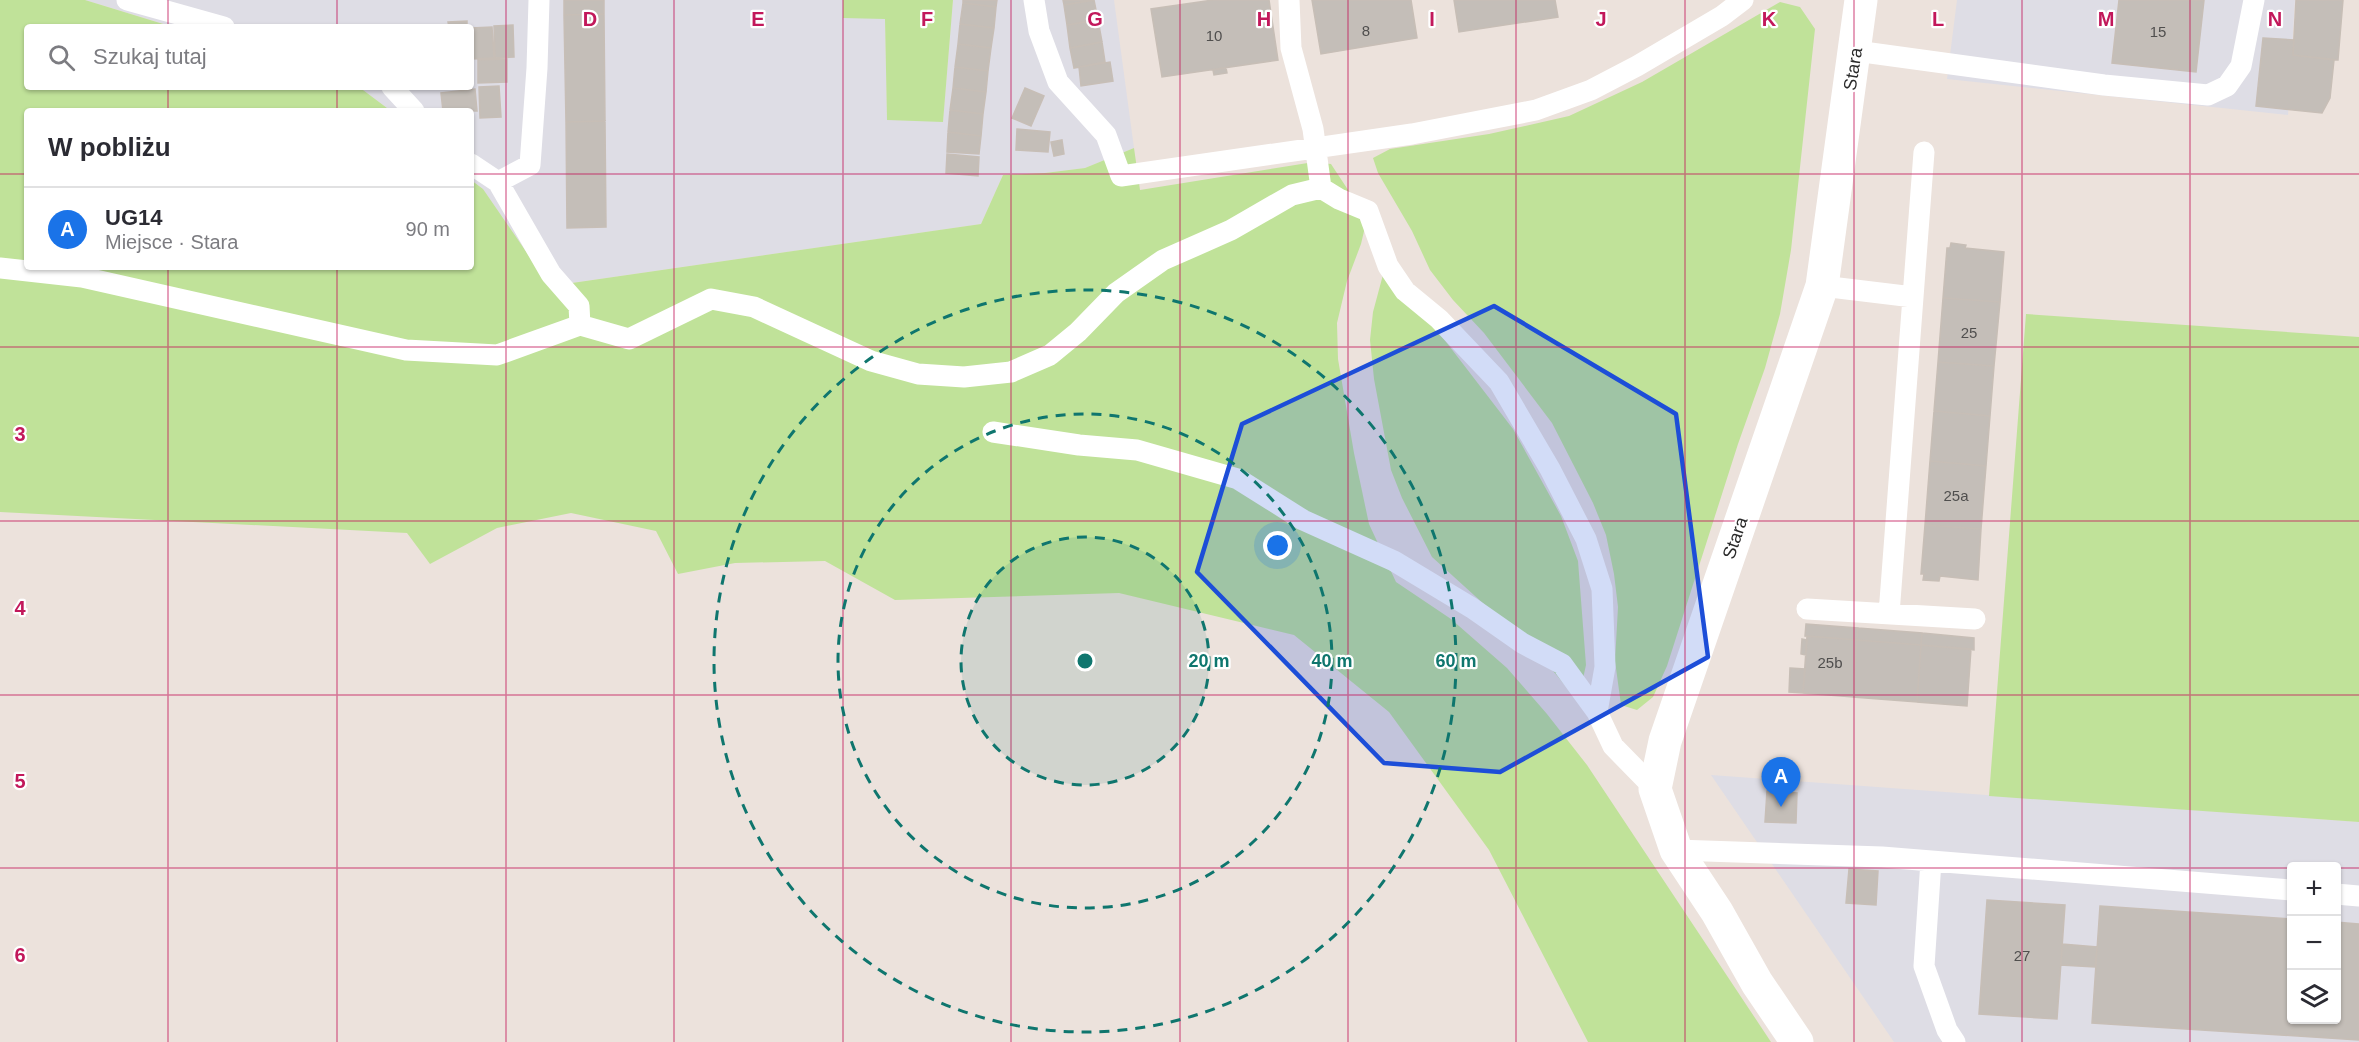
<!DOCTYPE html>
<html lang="pl">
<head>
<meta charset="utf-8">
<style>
	body { margin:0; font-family:Helvetica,sans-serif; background:#f2f2f3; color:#2b2b33 }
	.controls { position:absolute; right:18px; bottom:18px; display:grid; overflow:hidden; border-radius:6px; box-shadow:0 2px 4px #0004 }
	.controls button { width:54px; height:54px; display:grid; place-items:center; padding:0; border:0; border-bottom:2px solid #e1e1e2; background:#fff; color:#2b2b33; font:30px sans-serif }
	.you { position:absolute; left:1278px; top:546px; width:21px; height:21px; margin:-15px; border:4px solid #fff; border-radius:50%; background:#1a73e8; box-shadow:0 0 0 9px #1a73e833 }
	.badge { display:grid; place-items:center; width:39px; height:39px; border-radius:50%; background:#1a73e8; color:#fff; font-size:20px; font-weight:700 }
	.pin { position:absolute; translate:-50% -50px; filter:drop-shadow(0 2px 3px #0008) }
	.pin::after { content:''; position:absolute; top:32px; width:21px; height:18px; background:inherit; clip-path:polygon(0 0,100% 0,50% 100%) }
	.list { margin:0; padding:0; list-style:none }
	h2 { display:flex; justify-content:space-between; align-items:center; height:78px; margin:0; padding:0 24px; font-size:26px }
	h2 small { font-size:20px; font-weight:400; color:#7c7c81 }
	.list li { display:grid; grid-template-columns:39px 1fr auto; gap:18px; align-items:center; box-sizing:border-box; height:84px; padding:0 24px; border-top:2px solid #e1e1e2 }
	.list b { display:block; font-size:22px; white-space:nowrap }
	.list p { margin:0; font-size:20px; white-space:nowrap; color:#7c7c81 }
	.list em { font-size:20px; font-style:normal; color:#7c7c81 }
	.icon { flex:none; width:33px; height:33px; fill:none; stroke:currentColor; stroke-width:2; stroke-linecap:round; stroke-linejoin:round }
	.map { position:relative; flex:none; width:2359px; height:1042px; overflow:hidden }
	.search { position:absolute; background:#fff; box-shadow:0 2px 4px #0004; left:24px; top:24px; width:450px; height:66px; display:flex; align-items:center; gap:15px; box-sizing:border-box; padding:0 21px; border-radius:6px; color:#7c7c81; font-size:22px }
	.panel { position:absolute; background:#fff; box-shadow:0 2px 4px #0004; left:24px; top:108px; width:450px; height:162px; border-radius:6px }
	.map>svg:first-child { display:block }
	.industrial { fill:#dedde5; fill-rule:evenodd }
	.green { fill:#c0e299 }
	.building { fill:#c4beb8; stroke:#c7beb6; stroke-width:1.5 }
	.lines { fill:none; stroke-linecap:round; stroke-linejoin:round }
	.lane { stroke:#fff; stroke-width:21 }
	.street { stroke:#fff; stroke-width:33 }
	.marked { fill:#1d4ed8; fill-opacity:0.2; stroke:#1d4ed8; stroke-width:4.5; stroke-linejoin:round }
	.grid { fill:none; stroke:#c2185b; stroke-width:1.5; stroke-opacity:0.55 }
	.ring { fill:none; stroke:#0f766e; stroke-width:3; stroke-dasharray:10 8 }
	.labels { text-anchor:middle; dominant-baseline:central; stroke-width:4.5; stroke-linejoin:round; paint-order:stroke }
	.number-label { font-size:15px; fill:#504f4e }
	.street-label { font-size:18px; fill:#2a2a2a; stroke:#fff }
	.grid-label { font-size:20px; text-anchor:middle; font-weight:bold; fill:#c2185b; stroke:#fff; stroke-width:4.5; stroke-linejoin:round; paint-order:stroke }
	.centre { fill:#0f766e; stroke:#fff; stroke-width:3 }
	.ring-label { font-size:18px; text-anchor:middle; font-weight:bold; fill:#0f766e; stroke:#fff; stroke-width:4.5; stroke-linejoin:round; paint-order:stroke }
</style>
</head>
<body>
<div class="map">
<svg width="2359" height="1042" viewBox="0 0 2359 1042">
	<rect width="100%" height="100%" fill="#ece2dc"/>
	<path class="industrial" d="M85,0H843V18H885L887,120L943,121L953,0H1114L1134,148L1085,168L1045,173L1003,175L981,224L557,285L536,266L483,189L471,180V111H391L359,87H471V27H174Z
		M1957,0H2295L2288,115L1947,79Z
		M1711,775L2359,822V1042H1894ZM2292,866H2336V1020H2292Z"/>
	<path class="green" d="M0,0H85L173,27H27V87H359L391,111H27V267H471V180L483,189L536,266L558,285L981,224L1003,175L1045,173L1085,168L1134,148L1140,190L1314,162L1331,164L1362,211L1365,227L1361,244L1347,281L1337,323L1338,359L1354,453L1369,524L1396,582L1451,619L1507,668L1547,714L1587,765L1771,1042H1588L1489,850L1389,712L1294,635L1119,593L895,600L825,561L735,563L678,574L656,531L571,513L497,528L430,564L407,533L0,512Z
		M843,0H953L943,122L887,120L885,19L843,18Z
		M1780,2L1800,7L1815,29L1791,250L1780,314L1765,368L1738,444L1667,666L1653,697L1637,710L1621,705L1615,661L1618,607L1614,574L1606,535L1593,503L1552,423L1484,333L1453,300L1430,270L1412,231L1378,173L1373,158L1390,149L1489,134L1569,116L1642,82Z
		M1384,271L1430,321L1513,429L1561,516L1578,561L1586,665L1578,701L1539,654L1432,557L1402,498L1391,470L1374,379L1370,340L1373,312Z
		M2026,314L2359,337V822L1989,796Z"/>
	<path class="building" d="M564,0H604V14L564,15Z
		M963,0H997L996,7L963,3Z
		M1063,0H1093L1064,5Z
		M1094,0L1098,20L1067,25L1064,5Z
		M1269,0L1278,60L1162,77L1151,9L1213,0Z
		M1312,0H1411L1417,38L1321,54Z
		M1454,0H1555L1558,17L1459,32Z
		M2119,0H2204L2196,72L2112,63Z
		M2296,0H2343L2338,60L2293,55Z
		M963,3L996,7L994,28L960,24Z
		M604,14L605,121L566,122L564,15Z
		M1098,20L1102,42L1070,48L1067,25Z
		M467,21V27H449L448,22Z
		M960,24L994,28L991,48L958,44Z
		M513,25L514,57L495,58L494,26Z
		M492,27L494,58L472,59L471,28Z
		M2263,38L2294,40L2293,55L2334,60L2330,98L2322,113L2256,106Z
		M1102,42L1105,62L1074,68L1070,48Z
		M958,44L991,48L988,71L955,67Z
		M507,59V82L478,83V60Z
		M1110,62L1113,81L1081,86L1079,67Z
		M955,67L988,71L986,92L953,88Z
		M1226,68L1227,73L1214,75L1213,70Z
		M499,86L501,117L480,118L479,87Z
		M953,88L986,92L983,114L950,110Z
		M1025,88L1044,96L1031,126L1012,118Z
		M475,89L477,111H443L441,93Z
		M950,110L983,114L981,136L948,132Z
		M605,121L606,227L567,228L566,122Z
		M1017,129L1050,132L1048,152L1016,150Z
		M948,132L981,136L979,154L947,152Z
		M1062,140L1064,154L1054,156L1051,142Z
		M947,154L979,157L978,176L946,173Z
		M1951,243L1966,245L1965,248L2004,252L2000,302L1943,298L1947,248H1950Z
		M1943,298L2000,302L1994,366L1938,362Z
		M1938,362L1994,366L1990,416L1934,411Z
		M1934,411L1990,416L1986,466L1930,461Z
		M1930,461L1986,466L1981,529L1925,525Z
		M1925,525L1981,529L1978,580L1940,576L1939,581L1923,580L1924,574H1921Z
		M1806,624L1858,628L1857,640L1805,636Z
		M1858,628L1922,633L1921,645L1857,640Z
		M1922,633L1974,638V650L1921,645Z
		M1807,636L1857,640L1853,697L1803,693Z
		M1802,639L1807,640L1806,655L1801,654Z
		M1857,640L1921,645L1917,702L1853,697Z
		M1921,645L1971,649L1967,706L1917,702Z
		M1790,668L1805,669L1803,693L1789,692Z
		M1767,791L1797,793L1796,823L1765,822Z
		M1849,869L1878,871L1876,905L1846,903Z
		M1987,900L2065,905L2057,1019L1979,1014Z
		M2100,906L2292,919V1020H2336V922L2359,924V1040L2092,1023Z
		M2062,944L2097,947L2095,967L2061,965Z"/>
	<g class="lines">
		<path class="lane" d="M127,0L224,27
			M1034,0L1039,31L1058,82L1106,135L1121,176L1412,134L1536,110L1591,90L1637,66L1722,16L1743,0
			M1289,0L1291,48L1313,129L1321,188L1339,199L1368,211L1388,266L1405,291L1439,319L1499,382L1550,469L1586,539L1602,589L1605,667L1597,712
			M1856,51L2104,85L2208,95L2227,86L2241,66L2254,0
			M392,87L414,111
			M471,164L498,182L530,165L537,68L539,0
			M498,182L551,274L579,306L580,325
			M0,268L82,277L406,350L497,355L580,325L629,339L711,299L754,307L871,361L918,374L964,377L1011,372L1050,355L1078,332L1116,293L1163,260L1231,230L1292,195L1321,188
			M1822,286L1913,297
			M993,432L1079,445L1137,450L1238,479L1303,520L1394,561L1472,608L1522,643L1562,664L1597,712L1613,746L1655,789
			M1807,609L1975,619
			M1889,614L1924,152
			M1676,850L1882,857L2292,890
			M1931,861L1924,966L1947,1030L1955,1042
			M2336,894L2359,896"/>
		<path class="street" d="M1797,1042L1757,983L1717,912L1676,850L1655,789L1665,741L1822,286L1861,0"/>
	</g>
	<path class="marked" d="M1494,306L1676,414L1708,657L1500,772L1384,763L1197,572L1242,424Z"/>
	<path class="grid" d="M168,0V27M337,0V27M506,0V1042M674,0V1042M843,0V1042M1011,0V1042M1180,0V1042M1348,0V1042M1516,0V1042M1685,0V1042M1854,0V1042M2022,0V1042M2190,0V1042M168,87V111M337,87V111M0,174H27M471,174H2359M168,267V1042M337,267V1042M0,347H2359M0,521H2359M0,695H2359M0,868H2292M2336,868H2359"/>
	<circle cx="1085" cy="661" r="124" fill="#0f766e" fill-opacity=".12"/>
	<g class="ring">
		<circle cx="1085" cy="661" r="124"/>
		<circle cx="1085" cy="661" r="247"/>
		<circle cx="1085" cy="661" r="371"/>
	</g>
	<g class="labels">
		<g class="number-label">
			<text x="1366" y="30">8</text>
			<text x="2158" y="31">15</text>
			<text x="1214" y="35">10</text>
			<text x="1969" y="332">25</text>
			<text x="1956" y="495">25a</text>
			<text x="1830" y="662">25b</text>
			<text x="2022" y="955">27</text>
		</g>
		<g class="street-label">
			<text transform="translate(1853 69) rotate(-81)">Stara</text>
			<text transform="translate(1735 538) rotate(-71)">Stara</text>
		</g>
	</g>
	<g class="grid-label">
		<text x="590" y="26">D</text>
		<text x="758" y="26">E</text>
		<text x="927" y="26">F</text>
		<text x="1095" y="26">G</text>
		<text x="1264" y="26">H</text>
		<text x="1432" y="26">I</text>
		<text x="1601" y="26">J</text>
		<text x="1769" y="26">K</text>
		<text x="1938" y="26">L</text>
		<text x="2106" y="26">M</text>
		<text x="2275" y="26">N</text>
		<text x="20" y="441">3</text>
		<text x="20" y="615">4</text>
		<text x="20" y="788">5</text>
		<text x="20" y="962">6</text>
	</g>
	<circle cx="1085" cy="661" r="9" class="centre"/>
	<g class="ring-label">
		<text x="1209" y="667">20 m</text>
		<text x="1332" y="667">40 m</text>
		<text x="1456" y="667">60 m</text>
	</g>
</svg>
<div class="controls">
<button>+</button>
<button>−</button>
<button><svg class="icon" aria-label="layers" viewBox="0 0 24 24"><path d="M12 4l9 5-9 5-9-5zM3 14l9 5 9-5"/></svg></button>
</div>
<div class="you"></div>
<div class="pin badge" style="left:1781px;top:807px">A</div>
<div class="search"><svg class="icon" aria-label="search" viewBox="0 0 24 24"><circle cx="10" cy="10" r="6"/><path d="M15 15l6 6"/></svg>Szukaj tutaj</div>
<section class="panel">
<h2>W pobliżu<small></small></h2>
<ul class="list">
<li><span class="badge">A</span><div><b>UG14</b><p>Miejsce · Stara</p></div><em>90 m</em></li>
</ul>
</section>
</div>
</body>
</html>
